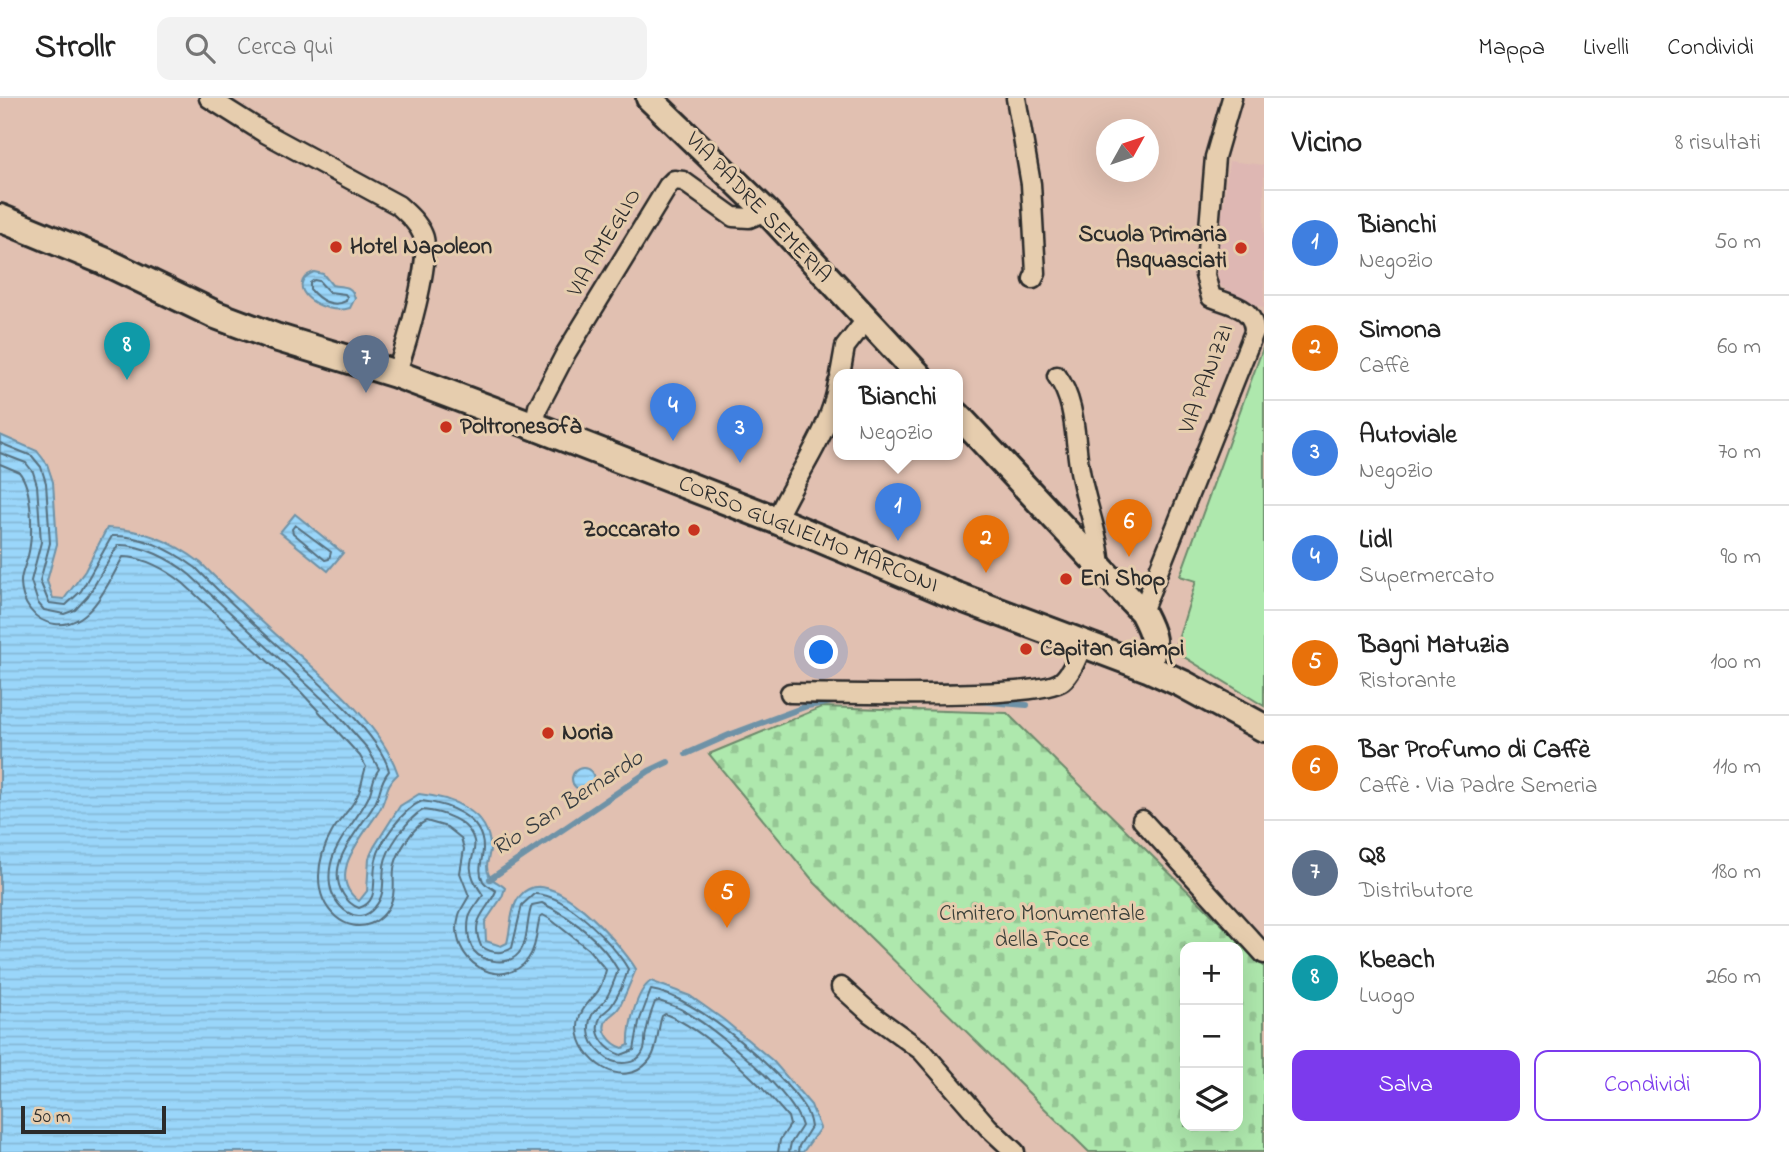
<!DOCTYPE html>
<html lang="it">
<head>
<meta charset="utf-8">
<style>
	body { margin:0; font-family:"Indie Flower",sans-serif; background:#f2f2f2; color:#222 }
	.controls { position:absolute; right:21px; bottom:21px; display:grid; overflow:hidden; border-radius:14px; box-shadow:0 7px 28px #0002 }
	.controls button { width:63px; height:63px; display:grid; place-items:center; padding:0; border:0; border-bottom:2px solid #e0e0e0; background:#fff; color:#222; font:35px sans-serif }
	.compass { position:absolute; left:1096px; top:21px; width:63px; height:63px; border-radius:50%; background:#fff; box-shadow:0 7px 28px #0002; rotate:50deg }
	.scale { position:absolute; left:21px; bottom:18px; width:145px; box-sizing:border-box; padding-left:7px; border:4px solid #2b2b2b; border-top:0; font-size:19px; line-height:24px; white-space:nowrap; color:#2b2b2b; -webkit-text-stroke:5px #e6cdae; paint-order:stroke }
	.you { position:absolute; left:822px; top:555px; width:24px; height:24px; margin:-18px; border:5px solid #fff; border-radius:50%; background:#1a73e8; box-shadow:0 0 0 10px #1a73e833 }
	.badge { display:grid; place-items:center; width:46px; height:46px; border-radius:50%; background:#7c3aed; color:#fff; font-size:23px; font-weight:700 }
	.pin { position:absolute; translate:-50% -58px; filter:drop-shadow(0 2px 4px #0008) }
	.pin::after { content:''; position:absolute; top:37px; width:24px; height:21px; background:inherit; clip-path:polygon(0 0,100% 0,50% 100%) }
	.popup { position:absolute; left:833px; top:271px; width:130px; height:91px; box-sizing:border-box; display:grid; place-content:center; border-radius:14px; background:#fff; filter:drop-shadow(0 2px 5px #0005); font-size:23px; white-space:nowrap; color:#767676 }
	.popup b { font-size:26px; color:#222 }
	.popup::after { content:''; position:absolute; left:50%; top:100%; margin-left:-14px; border:14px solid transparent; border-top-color:#fff }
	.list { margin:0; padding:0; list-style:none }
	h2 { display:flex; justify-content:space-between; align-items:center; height:91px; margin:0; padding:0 28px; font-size:30px }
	h2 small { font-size:23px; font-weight:400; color:#767676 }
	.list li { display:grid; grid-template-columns:46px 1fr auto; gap:21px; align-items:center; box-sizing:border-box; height:105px; padding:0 28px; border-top:2px solid #e0e0e0 }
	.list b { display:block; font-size:26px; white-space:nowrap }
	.list p { margin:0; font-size:23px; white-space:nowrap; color:#767676 }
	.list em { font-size:23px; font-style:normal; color:#767676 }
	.actions { display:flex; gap:14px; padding:21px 28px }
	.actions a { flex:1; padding:16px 0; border:2px solid #7c3aed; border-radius:14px; text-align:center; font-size:24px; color:#7c3aed }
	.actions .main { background:#7c3aed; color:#fff }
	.icon { flex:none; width:38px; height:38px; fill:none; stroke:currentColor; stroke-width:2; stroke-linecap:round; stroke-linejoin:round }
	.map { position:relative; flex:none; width:1264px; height:1054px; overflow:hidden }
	header { display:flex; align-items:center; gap:42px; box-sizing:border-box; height:98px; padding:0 35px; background:#fff; border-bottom:2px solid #e0e0e0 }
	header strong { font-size:33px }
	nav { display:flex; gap:38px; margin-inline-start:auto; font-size:24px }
	.search { width:490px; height:63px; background:#f2f2f2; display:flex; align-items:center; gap:18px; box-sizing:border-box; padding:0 24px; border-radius:14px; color:#767676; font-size:26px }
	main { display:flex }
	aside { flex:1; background:#fff }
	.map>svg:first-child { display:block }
	.built { fill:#deb7b3 }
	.cemetery { fill:url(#cemetery-stones); stroke:#6c8a6c; stroke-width:2; fill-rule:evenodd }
	.garden { fill:#aee8ad; stroke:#6c8a6c; stroke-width:2 }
	.water { fill:url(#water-rules); stroke:#6e92a7; stroke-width:2 }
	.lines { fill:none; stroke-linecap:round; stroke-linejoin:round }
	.shore { stroke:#576f7e; stroke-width:2 }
	.stream { stroke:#6e92a7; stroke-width:6 }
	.minor-casing { stroke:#2b2b2b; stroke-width:23 }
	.secondary-casing { stroke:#2b2b2b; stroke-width:30 }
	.primary-casing { stroke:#2b2b2b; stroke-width:32 }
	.minor { stroke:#e6cdae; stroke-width:18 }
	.secondary { stroke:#e6cdae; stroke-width:24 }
	.primary { stroke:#e6cdae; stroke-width:26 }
	.poi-dot { fill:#c8321e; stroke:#e6cdae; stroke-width:2.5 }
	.labels { text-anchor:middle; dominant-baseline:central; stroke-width:6; stroke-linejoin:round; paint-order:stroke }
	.street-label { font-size:23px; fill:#2b2b2b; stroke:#e6cdae }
	.poi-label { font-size:23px; font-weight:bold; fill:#2b2b2b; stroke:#e6cdae; text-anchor:start }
	.park-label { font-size:23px; fill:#383e38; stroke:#e6cdae }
	.water-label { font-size:24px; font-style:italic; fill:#363c40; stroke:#e6cdae }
</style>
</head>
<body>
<header>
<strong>Strollr</strong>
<div class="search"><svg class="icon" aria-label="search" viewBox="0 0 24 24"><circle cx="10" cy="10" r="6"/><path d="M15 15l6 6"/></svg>Cerca qui</div>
<nav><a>Mappa</a><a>Livelli</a><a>Condividi</a></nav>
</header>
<main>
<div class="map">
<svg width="1264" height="1054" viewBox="0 0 1264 1054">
	<defs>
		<pattern id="cemetery-stones" width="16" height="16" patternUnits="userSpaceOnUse" patternTransform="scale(1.75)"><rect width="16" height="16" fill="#aee8ad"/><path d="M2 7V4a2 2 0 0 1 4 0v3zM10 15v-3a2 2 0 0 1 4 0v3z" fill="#96c795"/></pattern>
		<pattern id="water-rules" width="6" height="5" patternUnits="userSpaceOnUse" patternTransform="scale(1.75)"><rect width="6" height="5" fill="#9ad6fa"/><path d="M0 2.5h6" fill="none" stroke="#85b8d6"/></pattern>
	</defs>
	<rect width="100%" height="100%" fill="#e1c0b1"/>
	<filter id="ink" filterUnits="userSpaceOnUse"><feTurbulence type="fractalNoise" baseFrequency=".0143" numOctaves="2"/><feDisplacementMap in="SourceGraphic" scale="14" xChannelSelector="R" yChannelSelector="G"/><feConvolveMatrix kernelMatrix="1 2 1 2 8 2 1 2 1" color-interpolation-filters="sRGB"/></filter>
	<g filter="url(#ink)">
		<path class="built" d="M1229,63L1264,67V210L1237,199L1218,186L1217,169L1220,132Z"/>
		<path class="cemetery" d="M822,609L1007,615L1264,868V1054H1089L815,785L709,656ZM1185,849H1238V1028H1185Z"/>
		<path class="garden" d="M1264,247V608L1181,557L1177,545L1196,483L1180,478Z"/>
		<path class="water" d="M314,174L323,176L332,187C344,190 351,186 355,200L350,210C321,219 281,187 314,174Z
			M0,337L37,353L47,366L53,384L57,446L47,483L53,500L64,501L85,473L107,430C141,431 174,444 201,465C223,488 247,510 271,532C313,570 380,622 398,676C384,688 388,698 379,713C364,737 324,778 359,803L367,793L369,760L374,749L400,708L419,696C450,699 490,713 490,750C490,760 484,767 489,777C492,783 500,785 505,790L502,799L485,824L486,843L501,848L507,845C511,831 510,810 520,798C549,761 621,847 636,871C631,883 626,896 620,908C617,914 613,915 608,920C598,932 611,946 623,950L629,947C628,929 636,893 651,883L690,898L724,922L773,963L811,1007L820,1030L803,1054H0Z
			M295,416L343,455L328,473L280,434Z
			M572 681a11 11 0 1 1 22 0a11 11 0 1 1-22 0Z"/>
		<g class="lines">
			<path class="shore" d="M314,182L319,183L329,194L345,196L347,199L346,203C332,210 319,202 310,191V185Z
				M0,345L32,358L41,369L46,385L50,445L40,483L49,505L66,507L81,493L112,438C142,437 173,453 196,470C219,494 243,516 267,538C299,567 380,633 389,673C378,686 382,694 374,707C360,732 324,765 343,796C347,803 351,807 359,810C381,803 371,780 376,762C380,743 403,711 422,703C447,706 483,718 483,750C483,762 477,771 483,783C486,788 492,789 496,793C487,814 469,821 481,848C491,855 501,857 512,850L522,807L534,796C566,795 613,845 628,871C625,883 619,896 612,907C609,912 604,913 601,918C591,935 606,952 621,957L634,952L639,924L651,892C695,898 780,972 804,1009C808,1015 810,1022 811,1029L799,1048L798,1054
				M0,355L26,365L33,374L37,387L41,444L31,483L38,505L44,512L64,516L75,512L88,498L118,447C142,446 172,462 190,477L330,608L368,651L379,671C372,680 373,690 368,700C353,730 325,751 330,787C333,808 358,831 375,809C386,796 382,783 384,768C386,751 409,719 423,712C442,714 469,722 474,743C476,751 472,758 471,766C469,777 477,788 483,797C479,804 471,812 469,820C467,830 468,845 474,853C484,865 509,868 519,855C529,843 526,821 532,807L542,805C571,819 602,843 618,872C615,881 611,893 605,902C598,911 589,915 589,929C588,940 595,950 603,957C614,968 638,969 644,951C646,946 644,940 646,935C648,924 651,914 655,904L659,903C667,906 676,908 684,913C715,930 793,994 802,1028L791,1045L789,1054
				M0,366L19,374C33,390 33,438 28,458C26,466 21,475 21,484C21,504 34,524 55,526C91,530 108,485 123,459C144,459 167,472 183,485L301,594L360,658L366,669C363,677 362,686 359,694C354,709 339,721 332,734C317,760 311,797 336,819C358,838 387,825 393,798C395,787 392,775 395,766C399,752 414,728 426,723L447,729L461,740L464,751L460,775L469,798C466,804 461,810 459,817C446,864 503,895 528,861C537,849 536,832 540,819L543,817L550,821L588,851L606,872C604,880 601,891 595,897C586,907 578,915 578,930C579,963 623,993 648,964C658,954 657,932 662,918L665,916C705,931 761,986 788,1019L790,1027L780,1042L778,1054
				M295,427L331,454L329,461L325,462L293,435L292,431Z"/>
			<path class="stream" d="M977,603L1027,607
				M686,656L729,637L807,608L833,604
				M490,781L649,673L668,664"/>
			<g class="minor-casing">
				<path id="minor" d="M209,0L263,34L398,107C408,116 418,125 423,137C433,159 405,251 396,276
					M1016,0L1031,86L1036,175L1033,181
					M840,277L845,249L866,222
					M1057,278C1077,305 1074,342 1080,373C1086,407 1099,436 1101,471
					M534,328L538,309L566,255L668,88L674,82L683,83L733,119L749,120L766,113
					M776,422C796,376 830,336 838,285
					M1142,514L1254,234C1254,209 1231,207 1211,199L1205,177L1215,59L1232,0
					M790,595C833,595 1038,602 1062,583C1072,575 1078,557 1083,546
					M1142,722L1264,856
					M841,889L871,916L922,953L988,1029L1015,1054"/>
			</g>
			<g class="secondary-casing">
				<path id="secondary" d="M649,0L766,113L919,277
					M958,317L1142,514C1154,537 1157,545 1148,570"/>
			</g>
			<g class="primary-casing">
				<path id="primary" d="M0,120L104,163L216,217L275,239L396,276L534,328L776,422L954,497L1148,570L1183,586L1264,630"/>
			</g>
			<use href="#minor" class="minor"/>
			<use href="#secondary" class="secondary"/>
			<use href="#primary" class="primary"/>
		</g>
	</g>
	<g class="poi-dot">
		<circle cx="336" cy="149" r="7"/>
		<circle cx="1241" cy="150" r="7"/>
		<circle cx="446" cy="329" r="7"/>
		<circle cx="694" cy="432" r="7"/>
		<circle cx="1066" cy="481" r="7"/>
		<circle cx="1026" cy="551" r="7"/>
		<circle cx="548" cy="635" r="7"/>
	</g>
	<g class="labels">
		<g class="street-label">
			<text transform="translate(758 110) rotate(46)">VIA PADRE SEMERIA</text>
			<text transform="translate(605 145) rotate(-59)">VIA AMEGLIO</text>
			<text transform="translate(1207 281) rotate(-69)">VIA PANIZZI</text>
			<text transform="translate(808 437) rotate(22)">CORSO GUGLIELMO MARCONI</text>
		</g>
		<g class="poi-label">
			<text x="1227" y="137" text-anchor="end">Scuola Primaria<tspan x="1227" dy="26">Asquasciati</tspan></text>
			<text x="350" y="149">Hotel Napoleon</text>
			<text x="460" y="329">Poltronesofà</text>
			<text x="680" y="432" text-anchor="end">Zoccarato</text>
			<text x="1080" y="481">Eni Shop</text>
			<text x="1040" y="551">Capitan Giampi</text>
			<text x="562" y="635">Noria</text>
		</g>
		<g class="park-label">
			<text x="1042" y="816">Cimitero Monumentale<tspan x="1042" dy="26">della Foce</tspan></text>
		</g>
		<g class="water-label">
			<text transform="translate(568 706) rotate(-33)">Rio San Bernardo</text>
		</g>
	</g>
</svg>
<div class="controls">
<button>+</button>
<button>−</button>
<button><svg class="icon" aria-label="layers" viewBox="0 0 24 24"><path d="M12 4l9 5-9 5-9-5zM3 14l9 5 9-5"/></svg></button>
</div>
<svg class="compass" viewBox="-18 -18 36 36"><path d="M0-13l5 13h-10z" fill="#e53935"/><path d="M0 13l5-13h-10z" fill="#767676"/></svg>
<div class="scale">50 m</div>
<div class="you"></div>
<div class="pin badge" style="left:898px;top:443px;background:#3f7fe0">1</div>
<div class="popup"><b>Bianchi</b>Negozio</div>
<div class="pin badge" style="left:986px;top:475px;background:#e8710a">2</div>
<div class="pin badge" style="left:740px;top:365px;background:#3f7fe0">3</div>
<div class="pin badge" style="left:673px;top:343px;background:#3f7fe0">4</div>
<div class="pin badge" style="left:727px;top:830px;background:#e8710a">5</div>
<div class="pin badge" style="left:1129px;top:459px;background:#e8710a">6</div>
<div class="pin badge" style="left:366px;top:295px;background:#5c6f8a">7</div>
<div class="pin badge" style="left:127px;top:282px;background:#0f9aa8">8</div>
</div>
<aside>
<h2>Vicino<small>8 risultati</small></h2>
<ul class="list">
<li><span class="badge" style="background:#3f7fe0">1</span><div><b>Bianchi</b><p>Negozio</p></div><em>50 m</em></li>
<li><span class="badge" style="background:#e8710a">2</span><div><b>Simona</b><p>Caffè</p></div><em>60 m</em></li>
<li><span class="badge" style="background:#3f7fe0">3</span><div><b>Autoviale</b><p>Negozio</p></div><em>70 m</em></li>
<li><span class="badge" style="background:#3f7fe0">4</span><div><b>Lidl</b><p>Supermercato</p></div><em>90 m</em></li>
<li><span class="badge" style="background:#e8710a">5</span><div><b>Bagni Matuzia</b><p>Ristorante</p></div><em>100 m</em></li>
<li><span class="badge" style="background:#e8710a">6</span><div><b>Bar Profumo di Caffè</b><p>Caffè · Via Padre Semeria</p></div><em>110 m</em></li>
<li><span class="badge" style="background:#5c6f8a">7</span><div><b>Q8</b><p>Distributore</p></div><em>180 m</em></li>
<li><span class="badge" style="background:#0f9aa8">8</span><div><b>Kbeach</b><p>Luogo</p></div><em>260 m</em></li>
</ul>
<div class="actions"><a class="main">Salva</a><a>Condividi</a></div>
</aside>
</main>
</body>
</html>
